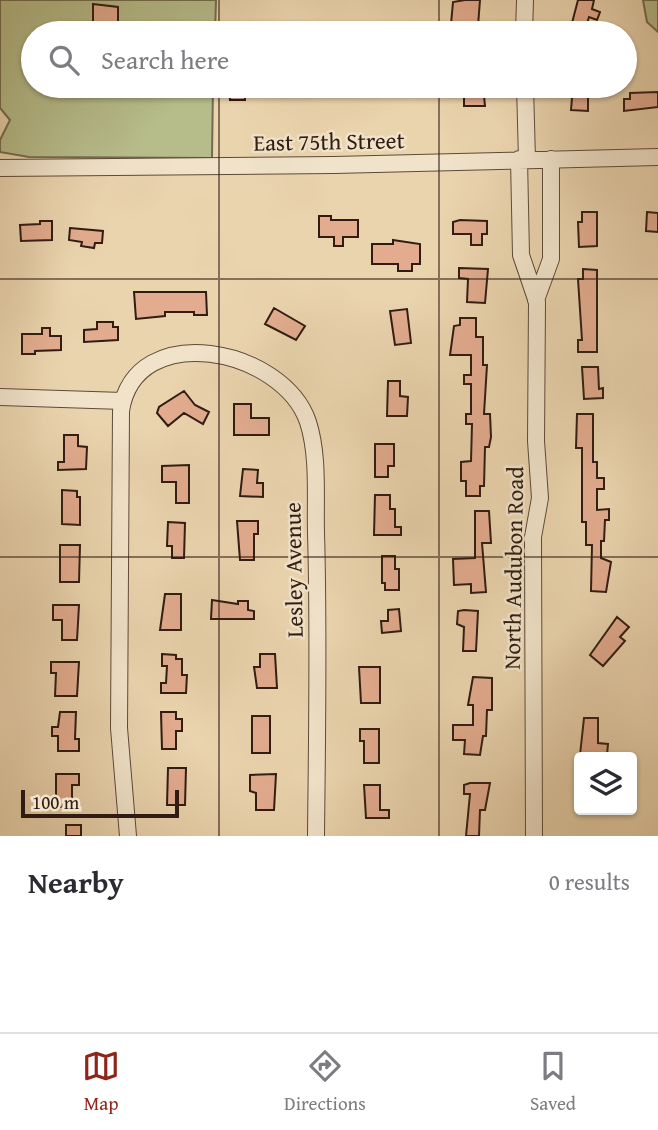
<!DOCTYPE html>
<html lang="en">
<head>
<meta charset="utf-8">
<style>
	body { margin:0; font-family:"Gentium Book Plus",serif; background:#f7f7f7; color:#2b2b33 }
	.controls { position:absolute; right:21px; bottom:21px; display:grid; overflow:hidden; border-radius:7px; box-shadow:0 2px 5px #0004 }
	.controls button { width:63px; height:63px; display:grid; place-items:center; padding:0; border:0; border-bottom:2px solid #e1e1e2; background:#fff; color:#2b2b33; font:35px sans-serif }
	.scale { position:absolute; left:21px; bottom:18px; width:158px; box-sizing:border-box; padding-left:7px; border:4px solid #301c12; border-top:0; font-size:19px; line-height:24px; white-space:nowrap; color:#301c12; -webkit-text-stroke:5px #f1e3ca; paint-order:stroke }
	.list { margin:0; padding:0; list-style:none }
	h2 { display:flex; justify-content:space-between; align-items:center; height:91px; margin:0; padding:0 28px; font-size:30px }
	h2 small { font-size:23px; font-weight:400; color:#7c7c81 }
	.icon { flex:none; width:38px; height:38px; fill:none; stroke:currentColor; stroke-width:2; stroke-linecap:round; stroke-linejoin:round }
	.map { position:relative; flex:none; width:658px; height:836px; overflow:hidden }
	.search { position:absolute; background:#fff; box-shadow:0 2px 5px #0004; left:21px; right:21px; top:21px; height:77px; display:flex; align-items:center; gap:18px; box-sizing:border-box; padding:0 24px; border-radius:38px; color:#7c7c81; font-size:26px }
	.sheet { height:196px; background:#fff }
	nav { display:flex; justify-content:space-around; align-items:center; box-sizing:border-box; height:98px; border-top:2px solid #e1e1e2; background:#fff; font-size:19px; color:#7c7c81 }
	nav a { display:grid; justify-items:center; gap:4px }
	nav .on { color:#8f2418 }
	.map>svg:first-child { display:block }
	.green { fill:#b6bd8b; stroke:#736c4e; stroke-width:2 }
	.building { fill:#e3ac8f; stroke:#301c12; stroke-width:2 }
	.lines { fill:none; stroke-linecap:round; stroke-linejoin:round }
	.minor-casing { stroke:#5e4a39; stroke-width:18 }
	.minor { stroke:#f1e3ca; stroke-width:16 }
	.grid { fill:none; stroke:#301c12; stroke-width:2; stroke-opacity:0.55 }
	.labels { text-anchor:middle; dominant-baseline:central; stroke-width:5; stroke-linejoin:round; paint-order:stroke }
	.street-label { font-size:23px; fill:#301c12; stroke:#f1e3ca }
</style>
</head>
<body>
<div class="map">
<svg width="658" height="836" viewBox="0 0 658 836">
	<rect width="100%" height="100%" fill="#ead4ae"/>
	<filter id="stains"><feTurbulence type="fractalNoise" baseFrequency=".00286" numOctaves="4"/><feColorMatrix values="0 0 0 0 .2 0 0 0 0 .09 0 0 0 0 .02 0 0 0 .5 -.17"/></filter>
	<radialGradient id="worn" r=".72"><stop offset=".6" stop-color="#630" stop-opacity="0"/><stop offset="1" stop-color="#630" stop-opacity=".3"/></radialGradient>
	<path class="green" d="M0,0H216L215,33H33V86H213L212,158L29,157L0,152V140L10,120L0,108Z
		M643,0H658V32L647,22Z"/>
	<path class="building" d="M465,0H480L478,26L451,24L453,2Z
		M578,0H594L592,9L600,12L597,20L589,17L586,27L572,23Z
		M93,4L118,7V23L101,27V33H75V25L93,22Z
		M229,86H244L245,100H230Z
		M464,86H483L485,106H464Z
		M573,86H588V111L571,110Z
		M658,92V107L624,111V99H630V93Z
		M582,212H597V246L579,247L578,222H582Z
		M647,212L658,213V232L646,231Z
		M319,216H331V220H358V237H343V246H334V237H319Z
		M460,220L487,221V234H482V245H471V234H453V222Z
		M40,221H52V240L21,241L20,225L40,224Z
		M70,228L103,231L102,243H95L94,248L81,246L82,242L69,240Z
		M393,240L420,244V264H412V271H398V264H372V244H393Z
		M459,268L488,269L485,303L467,302L468,279L459,278Z
		M583,269L597,270V352H578V340H582L578,279H583Z
		M134,292H206L207,315H194V312H165V316L136,319Z
		M274,308L305,326L296,340L265,324Z
		M407,309L411,343L395,345L390,311Z
		M460,318H476V337H483V365H487L484,414H490L491,437L489,447H485L484,486H480V496H466V481H461V462L471,461L472,424H466V414H471V384H464V375H471V355H450L454,326L460,325Z
		M97,322H113V327H118V340L84,342V330L97,329Z
		M42,328H50V336H61V350L35,351V354H22V334H42Z
		M582,367H598L599,389L603,388V398L584,399Z
		M388,381H400V396L408,397L407,416H387Z
		M184,391L195,405L209,412L203,424L184,413L168,426L157,413L159,407Z
		M234,404H251V418H269V435H234Z
		M577,414H593V462H597V478H604V489H597V510L609,509V520H605L604,541H601V558L611,562L606,592L591,591L592,545H586V522H582V448H576Z
		M64,435H78V446L87,447L86,469L58,470V462H64Z
		M375,444H394V466H388V477H375Z
		M189,465V503H176V482H162V466Z
		M243,469L258,470L257,483H263V497L240,496Z
		M62,490L77,491V497H80V525L62,524Z
		M375,495H390V509H395V527H401V535H374Z
		M475,511H489L491,543H482L486,592L471,593V584L454,585L453,559L475,558Z
		M237,521H258V534H254V560H240Z
		M168,522L185,523L184,558H172V546H167Z
		M60,545H80L79,582H60Z
		M382,556H395V569H399V590H385V583H382Z
		M165,594H181V630H160Z
		M212,600L238,604V601H248V610L254,611V619H211Z
		M53,605H79L77,640H62V620H53Z
		M399,609L401,631L382,633L381,621H388V610Z
		M464,610L478,611L476,651H463L464,627L457,624L458,611Z
		M617,617L629,627L620,637L625,641L603,666L590,655Z
		M162,654L176,655V659H182V675H187L186,693H161V683H166L167,666H162Z
		M260,654H275L277,688H257L254,667H260Z
		M51,662H79L77,696H55L56,673H51Z
		M359,667H380V703H361Z
		M473,677L492,678V710H487L486,736H483L480,755L464,754L465,740H453V725H473V705H468Z
		M60,712H76L75,739H79V751H58V736H52V727H58Z
		M161,712H176V719H182V731H176V749H162Z
		M252,716H270V753H252Z
		M584,718H598V743L608,744L607,755H580Z
		M360,729H379V763H364V741H360Z
		M168,768H186L185,805H167Z
		M56,774H79V785H72V807H56Z
		M276,774L274,810H256V793L250,791V775Z
		M470,783H490L485,810H480L479,836H466L470,794H464V785Z
		M364,785H380V810H389V818H366Z
		M66,825H81V836H66Z"/>
	<g class="lines">
		<g class="minor-casing">
			<path id="minor" d="M524,33L525,0
				M525,86L527,159
				M519,159L521,255L537,302L536,441L540,498L533,537L534,836
				M0,168L334,165L658,157
				M536,300L551,259V159
				M0,397L123,401
				M128,836L119,728L121,411C135,318 283,348 308,422C319,456 315,498 316,533C319,634 317,735 316,836"/>
		</g>
		<use href="#minor" class="minor"/>
	</g>
	<path class="grid" d="M219,0V33M439,0V33M219,86V836M439,86V836M0,279H658M0,557H658"/>
	<g class="labels">
		<g class="street-label">
			<text transform="translate(329 141) rotate(-1)">East 75th Street</text>
			<text transform="translate(513 568) rotate(-89)">North Audubon Road</text>
			<text transform="translate(293 570) rotate(-91)">Lesley Avenue</text>
		</g>
	</g>
	<rect width="100%" height="100%" filter="url(#stains)"/>
	<rect width="100%" height="100%" fill="url(#worn)"/>
</svg>
<div class="controls">
<button><svg class="icon" aria-label="layers" viewBox="0 0 24 24"><path d="M12 4l9 5-9 5-9-5zM3 14l9 5 9-5"/></svg></button>
</div>
<div class="scale">100 m</div>
<div class="search"><svg class="icon" aria-label="search" viewBox="0 0 24 24"><circle cx="10" cy="10" r="6"/><path d="M15 15l6 6"/></svg>Search here</div>
</div>
<section class="sheet">
<h2>Nearby<small>0 results</small></h2>
<ul class="list">
</ul>
</section>
<nav>
<a class="on"><svg class="icon" aria-label="map" viewBox="0 0 24 24"><path d="M3 6l6-2 6 2 6-2v14l-6 2-6-2-6 2zM9 4v14M15 6v14"/></svg>Map</a>
<a><svg class="icon" aria-label="directions" viewBox="0 0 24 24"><path d="M12 3l9 9-9 9-9-9zM9 14v-3h6M13 9l2 2-2 2"/></svg>Directions</a>
<a><svg class="icon" aria-label="saved" viewBox="0 0 24 24"><path d="M7 4h10v16l-5-4-5 4z"/></svg>Saved</a>
</nav>
</body>
</html>
